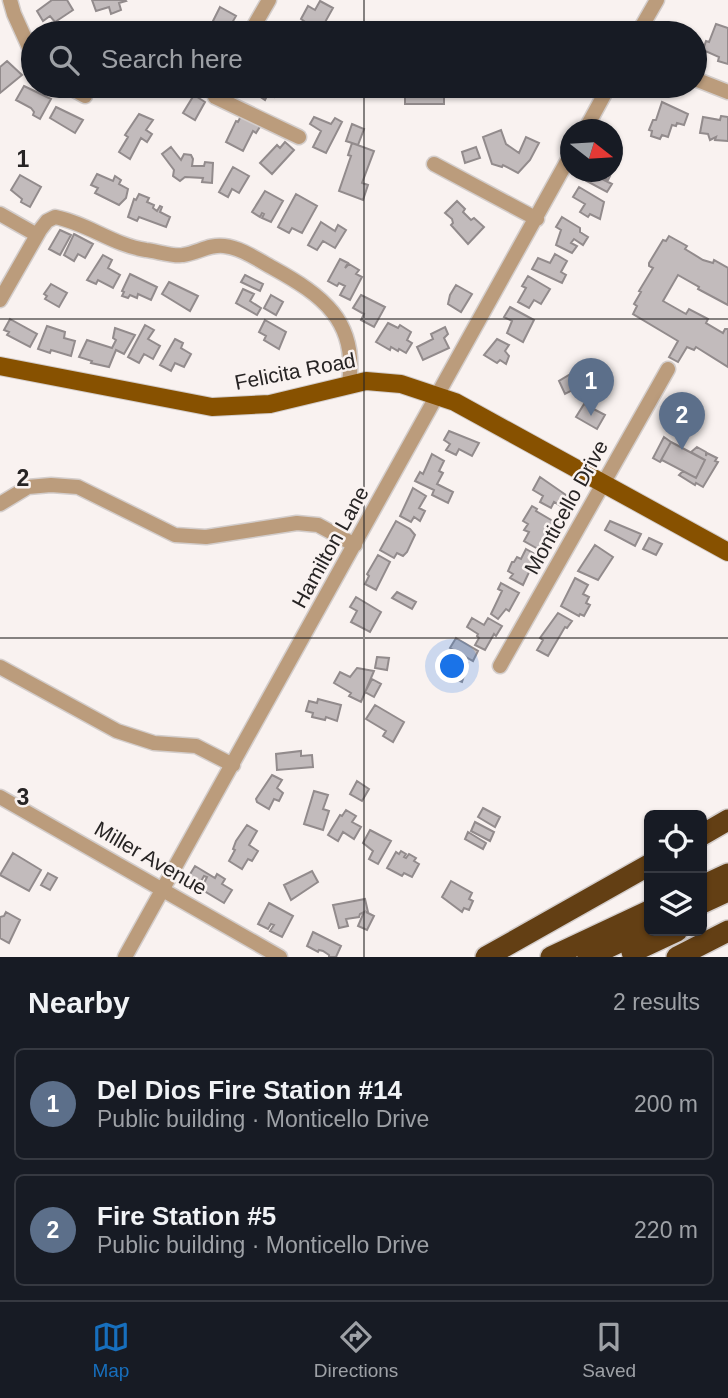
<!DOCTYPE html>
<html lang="en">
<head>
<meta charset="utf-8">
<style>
	body { margin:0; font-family:Helvetica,sans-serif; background:#242831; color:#f1f3f6 }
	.controls { position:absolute; right:21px; bottom:21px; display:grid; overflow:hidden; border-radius:10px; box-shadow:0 2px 5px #0004 }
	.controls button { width:63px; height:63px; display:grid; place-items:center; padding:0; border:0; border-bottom:2px solid #363941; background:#171b24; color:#f1f3f6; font:35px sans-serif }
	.compass { position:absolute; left:560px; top:119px; width:63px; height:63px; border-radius:50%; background:#171b24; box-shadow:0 2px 5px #0004; rotate:107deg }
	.you { position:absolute; left:453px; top:667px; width:24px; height:24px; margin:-18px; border:5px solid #fff; border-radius:50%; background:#1a73e8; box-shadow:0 0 0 10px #1a73e833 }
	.badge { display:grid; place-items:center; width:46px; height:46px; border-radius:50%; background:#176fbd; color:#fff; font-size:23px; font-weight:700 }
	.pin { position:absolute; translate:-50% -58px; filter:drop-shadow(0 2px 4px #0008) }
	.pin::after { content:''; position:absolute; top:37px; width:24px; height:21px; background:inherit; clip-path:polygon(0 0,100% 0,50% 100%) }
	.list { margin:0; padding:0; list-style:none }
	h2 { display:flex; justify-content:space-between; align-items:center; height:91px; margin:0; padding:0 28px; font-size:30px }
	h2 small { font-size:23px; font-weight:400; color:#9ea1a6 }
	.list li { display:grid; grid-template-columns:46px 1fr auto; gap:21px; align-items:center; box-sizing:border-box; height:112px; margin:0 14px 14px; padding:0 14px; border:2px solid #363941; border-radius:10px }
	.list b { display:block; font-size:26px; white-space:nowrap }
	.list p { margin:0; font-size:23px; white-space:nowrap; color:#9ea1a6 }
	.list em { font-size:23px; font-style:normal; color:#9ea1a6 }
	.icon { flex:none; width:38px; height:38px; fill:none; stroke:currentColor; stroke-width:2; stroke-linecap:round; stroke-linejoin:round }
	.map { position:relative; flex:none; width:728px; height:957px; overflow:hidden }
	.search { position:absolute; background:#171b24; box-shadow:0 2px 5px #0004; left:21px; right:21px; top:21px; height:77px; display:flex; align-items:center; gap:18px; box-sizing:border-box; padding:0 24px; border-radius:38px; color:#9ea1a6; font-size:26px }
	.sheet { height:343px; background:#171b24 }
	nav { display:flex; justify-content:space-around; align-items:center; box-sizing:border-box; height:98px; border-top:2px solid #363941; background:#171b24; font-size:19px; color:#9ea1a6 }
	nav a { display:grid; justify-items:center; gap:4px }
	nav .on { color:#176fbd }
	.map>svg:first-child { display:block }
	.building { fill:#c2bbbc; stroke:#928b8c; stroke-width:2 }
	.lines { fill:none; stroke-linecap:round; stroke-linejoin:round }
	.minor-casing { stroke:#d3cdcb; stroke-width:17 }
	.major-casing { stroke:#d3cdcb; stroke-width:20 }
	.highway-casing { stroke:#d3cdcb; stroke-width:24 }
	.minor { stroke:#bb9c7c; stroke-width:14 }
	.major { stroke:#875100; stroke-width:18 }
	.highway { stroke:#633f14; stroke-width:21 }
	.grid { fill:none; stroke:#272424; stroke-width:2; stroke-opacity:0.55 }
	.labels { text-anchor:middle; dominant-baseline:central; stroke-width:5; stroke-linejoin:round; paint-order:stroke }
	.street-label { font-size:21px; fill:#272424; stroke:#f9f2f0 }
	.grid-label { font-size:23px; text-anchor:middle; font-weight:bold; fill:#272424; stroke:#f9f2f0; stroke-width:5; stroke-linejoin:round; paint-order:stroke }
</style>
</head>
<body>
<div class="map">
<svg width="728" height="957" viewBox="0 0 728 957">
	<rect width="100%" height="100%" fill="#f9f2f0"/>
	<path class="building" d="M52,0H67L73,10L55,22L50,16L43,21L37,11Z
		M92,0H125L126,1L119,3L121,10L111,14L109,7L96,11Z
		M320,1L333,8L319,33L299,31L304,21L301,19L308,6L315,10Z
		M220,7L236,16L228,30L224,28L222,31L227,33H207Z
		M716,24L728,28V64L718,61L719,57L703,50L706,41L709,42Z
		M7,61L22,75L0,93V67Z
		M24,86L51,99L40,119L33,115L34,112L31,108L16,100Z
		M260,86H280L274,97L268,94L265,100L256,94Z
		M414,86H424V88L444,86V104H405V91H414Z
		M194,95L205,102L195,120L183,113Z
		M662,102L688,114L684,125L677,123L676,126L672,125L668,137L662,135L660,139L651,136L652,131L649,130L653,120H656Z
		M56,107L83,120L75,133L50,118Z
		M139,114L153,120L146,130L152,134L147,142L141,138L130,159L119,152L128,137L125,135Z
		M242,114L261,125L256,133L253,131L243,151L226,142L236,121L238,122Z
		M721,116L728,117V141L715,140L716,137L710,140L708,134L700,133L703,117L720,120Z
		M314,117L331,124L335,118L342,122L326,153L313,147L321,131L310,124Z
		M352,124L364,129L358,145L346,141Z
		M501,130L506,144L519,153L526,137L539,143L530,160L518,173L503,165L502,167L492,164L483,137Z
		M285,142L294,150L272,174L260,163L277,145L280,148Z
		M352,143L374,151L362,183L368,185L363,200L339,191L351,156L348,155Z
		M171,147L181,160L184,154L191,155L193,159L192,166H204L205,162L213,163L212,183L202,182L203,178L185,177L180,181L173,176L174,170L162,154Z
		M476,147L480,158L465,163L462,152Z
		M233,167L249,176L239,193L232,189L228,197L219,192Z
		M587,172H606L605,174L610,176L608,180L603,177L602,179L612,184L607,192L583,179Z
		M97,174L113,181L115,176L121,180L119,184L128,189L126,198L119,205L95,193L98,188L91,185Z
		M20,175L41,187L30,207L21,202L22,199L11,190Z
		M579,187L604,202L600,219L590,214L588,217L580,212L585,204L573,197Z
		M265,191L283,201L271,222L262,218L264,214L262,213L260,217L252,212Z
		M139,194L149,198L147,202L154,205L153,208L157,211L160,206L162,207L160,212L170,217L166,227L139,217L137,221L128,217L134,199L136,200Z
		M296,194L317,206L302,233L292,228L289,233L278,227Z
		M457,201L465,209L463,212L471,220L474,218L484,227L468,244L451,225L453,223L452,219L445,213Z
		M562,217L580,228V232L588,237L583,245L574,239L571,243L577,246L572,253L556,245L561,230L556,227Z
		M321,222L335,231L338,225L346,230L335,248L323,241L317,250L308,245Z
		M60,230L71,235L60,255L49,249Z
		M74,234L93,244L85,258L78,254L74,261L64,255Z
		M669,236L687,246L685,249L703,260L713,263L714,260L728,268V305L698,289L699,287L678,275L663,301L686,314L689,309L708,319L706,323L723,333L725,329H728V367L696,347L694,350L687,347L678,362L669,357L678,341L633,314L637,306L634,304L641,292L639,291L653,268L649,266V263L663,240L666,241Z
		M555,254L567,261L561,272L566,275L562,283L532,269L538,258L550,263Z
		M103,255L112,260L108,268L120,275L113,288L98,280L96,284L87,280Z
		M340,259L348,263L345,268L349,264L359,270L356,274L362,277L350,300L340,295L345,286L339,283L337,286L328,281Z
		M130,274L157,287L151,300L138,294L137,298L130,295L128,298L122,296L124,292L122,291Z
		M245,275L263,284L260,291L241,282Z
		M528,276L550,289L541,304L534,300L529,308L518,302L526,288L522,286Z
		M169,282L198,296L190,311L162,294Z
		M51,284L67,293L59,307L45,299L47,296L44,294Z
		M456,285L472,294L461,312L448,304L450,295Z
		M243,289L254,294L250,301L261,308L257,315L236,303Z
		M271,295L283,302L276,315L264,308Z
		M361,295L385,307L374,327L361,320L364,314L353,308Z
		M510,307L534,320L523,342L507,333L512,321L504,317Z
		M10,319L37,334L30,347L7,335L9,332L4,330Z
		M265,320L286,332L279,349L264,340L266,336L259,332Z
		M388,323L398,328L400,325L411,332L407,340L412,343L406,353L399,349L398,351L391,347L390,350L376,342Z
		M145,325L154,330L148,339L160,346L153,359L144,354L139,363L128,357Z
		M47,326L65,332L64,338L75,341L71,356L51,350L50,353L38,349Z
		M445,327L448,334L444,338L449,348L423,360L417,347L433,339L431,334Z
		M115,328L135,335L124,354L116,350L109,367L91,363L92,361L79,357L87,340L112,348L116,340L113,338Z
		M175,339L183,343L181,348L191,354L184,367L175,363L171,371L160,365Z
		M497,339L509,345L505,351L509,356L506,364L500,360L497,363L484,355Z
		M592,365L594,368L596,367L598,377L565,394L559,381L579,369L580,371Z
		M584,404L605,415L597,429L576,417Z
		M449,431L479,443L472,456L459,449L456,455L446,450L450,444L444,440Z
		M664,437L671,442L660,462L653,458Z
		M671,442L705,460L696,478L662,460L660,462Z
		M697,447L706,452V456L707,453L717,458L715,461L718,462L703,487L696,483L695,485L679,475L683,471L696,478L705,460L691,452Z
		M432,454L444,461L439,471L443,473L437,484L453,492L448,503L432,495L434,490L415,481L420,472L423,474Z
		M540,477L566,495L561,506L554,502L551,508L540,502L543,496L533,490Z
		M413,488L426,496L419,508L425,511L420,521L414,517L411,522L400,516Z
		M532,506L537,509L536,511L558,524L553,533L549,531L538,549L524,541L529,532L524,530L528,524L523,521Z
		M396,521L410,529L415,535L407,552L403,556L397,553L394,558L380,550Z
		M610,521L641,534L635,546L605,530Z
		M649,538L662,544L656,555L643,549Z
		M595,545L613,557L598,580L578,571Z
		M526,549L540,557L534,569L531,568L523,585L510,578L513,574L508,571L512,562H514L517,557L521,559Z
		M378,555L390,562L376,590L365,584L369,576L367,574Z
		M575,578L588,585L583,594L589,597L586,603L590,605L584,616L580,614L579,616L561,606Z
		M501,583L519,593L509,611L506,609L498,619L491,614L502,591L498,589Z
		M397,592L416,602L412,609L392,598Z
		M356,597L381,612L370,632L351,622L357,611L350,607Z
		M558,613L572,621L567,628L565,627L548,656L537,650L543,640L540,638Z
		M472,618L484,625L488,618L502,626L496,636L494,634L485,650L475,645L479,638L477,636L478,634L467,627Z
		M456,638L478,651L473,661L450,648Z
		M377,657L389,658L387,670L375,668Z
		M454,658L468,663L462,682L447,676Z
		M357,668L374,671L361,702L349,696L351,693L334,683L340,672L350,677Z
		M372,679L381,684L374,697L365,692Z
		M318,699L341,705L337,721L326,717L325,720L312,717L313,713L306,711L309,701L317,703Z
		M375,705L404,722L393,742L383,736L386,731L366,719Z
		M301,751V756L312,755L313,767L277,770L276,754Z
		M272,775L282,780L277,788L283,793L279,801L274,799L269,809L257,802L256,799Z
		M357,781L369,789L362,801L350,794Z
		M314,791L328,795L323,809L329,811L323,830L304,824Z
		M483,808L500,817L495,827L478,817Z
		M346,810L356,816L352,822L361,827L354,839L343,832L338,841L328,835L340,815L342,816Z
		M475,822L494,832L490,841L471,831Z
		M247,825L257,831L249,845L258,851L252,861L248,859L242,869L229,861L235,850L233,849L236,841Z
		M370,830L391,841L378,864L369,859L373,851L363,843Z
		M468,832L486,843L483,849L465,839Z
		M401,851L406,854L404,857L406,858L409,854L416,858L414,861L419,864L412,877L404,873L402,876L387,868L396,852L399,854Z
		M13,853L41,870L29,891L0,875Z
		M195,866L215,878L217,874L225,879L222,884L232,890L224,903L201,889L207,877L204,876L200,883L189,876Z
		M312,871L318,882L291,900L284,885Z
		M48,873L57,878L50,890L41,885Z
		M451,881L472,893L469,899L473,901L469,910L464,908L462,912L442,897Z
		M365,899L368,912H366L374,916L367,930L358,926L364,912L360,914L359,917L346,919L348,926L339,928L333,905Z
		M269,903L293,916L282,937L270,931L274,925L271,924L268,929L258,924Z
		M6,912L20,920L9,943L0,938V917L4,916Z
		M313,932L341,946L336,957H329V955L323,951L319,950L318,952L307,946Z"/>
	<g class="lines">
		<g class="minor-casing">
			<path id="minor" d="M10,0L14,14L33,56
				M250,33L269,0
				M638,33L657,0
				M695,79L728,92
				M67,86L85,96
				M222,86L215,97L299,137
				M585,130L609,86
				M434,164L537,219
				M0,214L37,235
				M0,300L40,230L47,221L55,217C87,223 113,245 146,250C156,251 174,257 183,255C198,253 209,244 224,246C242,248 258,260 273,268C322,295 358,321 349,383
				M0,504L28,487L51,485L78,487L175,535L206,537L297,523L318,525L355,545
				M500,666L668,369
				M0,667L117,731L154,743L196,746L233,765
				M0,797L280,957
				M125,957L570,156"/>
		</g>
		<g class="major-casing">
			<path id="major" d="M0,366L212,407L270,404L366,381L401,384L455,402L728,552"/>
		</g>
		<g class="highway-casing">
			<path id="highway" d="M702,835L728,820
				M702,886L728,874
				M702,903L728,891
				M632,952L677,931
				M486,957L649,865
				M551,957L649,911
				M588,957L649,928
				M677,957L728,931"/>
		</g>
		<use href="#minor" class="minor"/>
		<use href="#major" class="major"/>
		<use href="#highway" class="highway"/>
	</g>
	<path class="grid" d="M364,0V33M364,86V957M0,319H728M0,638H728"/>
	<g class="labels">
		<g class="street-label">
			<text transform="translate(295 371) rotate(-11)">Felicita Road</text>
			<text transform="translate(566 507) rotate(-61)">Monticello Drive</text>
			<text transform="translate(330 547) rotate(-61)">Hamilton Lane</text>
			<text transform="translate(151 858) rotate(30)">Miller Avenue</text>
		</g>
	</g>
	<g class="grid-label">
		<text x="23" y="167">1</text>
		<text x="23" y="486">2</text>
		<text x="23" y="805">3</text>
	</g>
</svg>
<div class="controls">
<button><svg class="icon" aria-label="locate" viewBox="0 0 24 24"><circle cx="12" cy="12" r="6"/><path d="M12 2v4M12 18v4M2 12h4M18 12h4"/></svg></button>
<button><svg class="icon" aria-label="layers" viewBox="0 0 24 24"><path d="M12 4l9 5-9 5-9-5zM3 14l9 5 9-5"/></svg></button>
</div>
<svg class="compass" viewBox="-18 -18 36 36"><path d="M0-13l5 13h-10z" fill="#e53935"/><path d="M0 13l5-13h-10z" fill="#9ea1a6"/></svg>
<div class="you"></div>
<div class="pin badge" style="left:591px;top:416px;background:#5c6f8a">1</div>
<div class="pin badge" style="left:682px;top:450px;background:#5c6f8a">2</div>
<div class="search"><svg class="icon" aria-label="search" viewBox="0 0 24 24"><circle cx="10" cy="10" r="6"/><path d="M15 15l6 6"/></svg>Search here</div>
</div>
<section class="sheet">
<h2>Nearby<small>2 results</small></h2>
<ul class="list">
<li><span class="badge" style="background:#5c6f8a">1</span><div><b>Del Dios Fire Station #14</b><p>Public building · Monticello Drive</p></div><em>200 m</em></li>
<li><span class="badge" style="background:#5c6f8a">2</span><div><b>Fire Station #5</b><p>Public building · Monticello Drive</p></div><em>220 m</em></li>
</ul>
</section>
<nav>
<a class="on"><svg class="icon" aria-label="map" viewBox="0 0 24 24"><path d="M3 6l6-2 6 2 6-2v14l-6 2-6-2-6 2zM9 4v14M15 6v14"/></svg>Map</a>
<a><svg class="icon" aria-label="directions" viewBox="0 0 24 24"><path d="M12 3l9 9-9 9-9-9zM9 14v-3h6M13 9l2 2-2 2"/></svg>Directions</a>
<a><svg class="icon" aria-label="saved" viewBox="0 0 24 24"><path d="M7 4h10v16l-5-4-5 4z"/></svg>Saved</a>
</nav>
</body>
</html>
